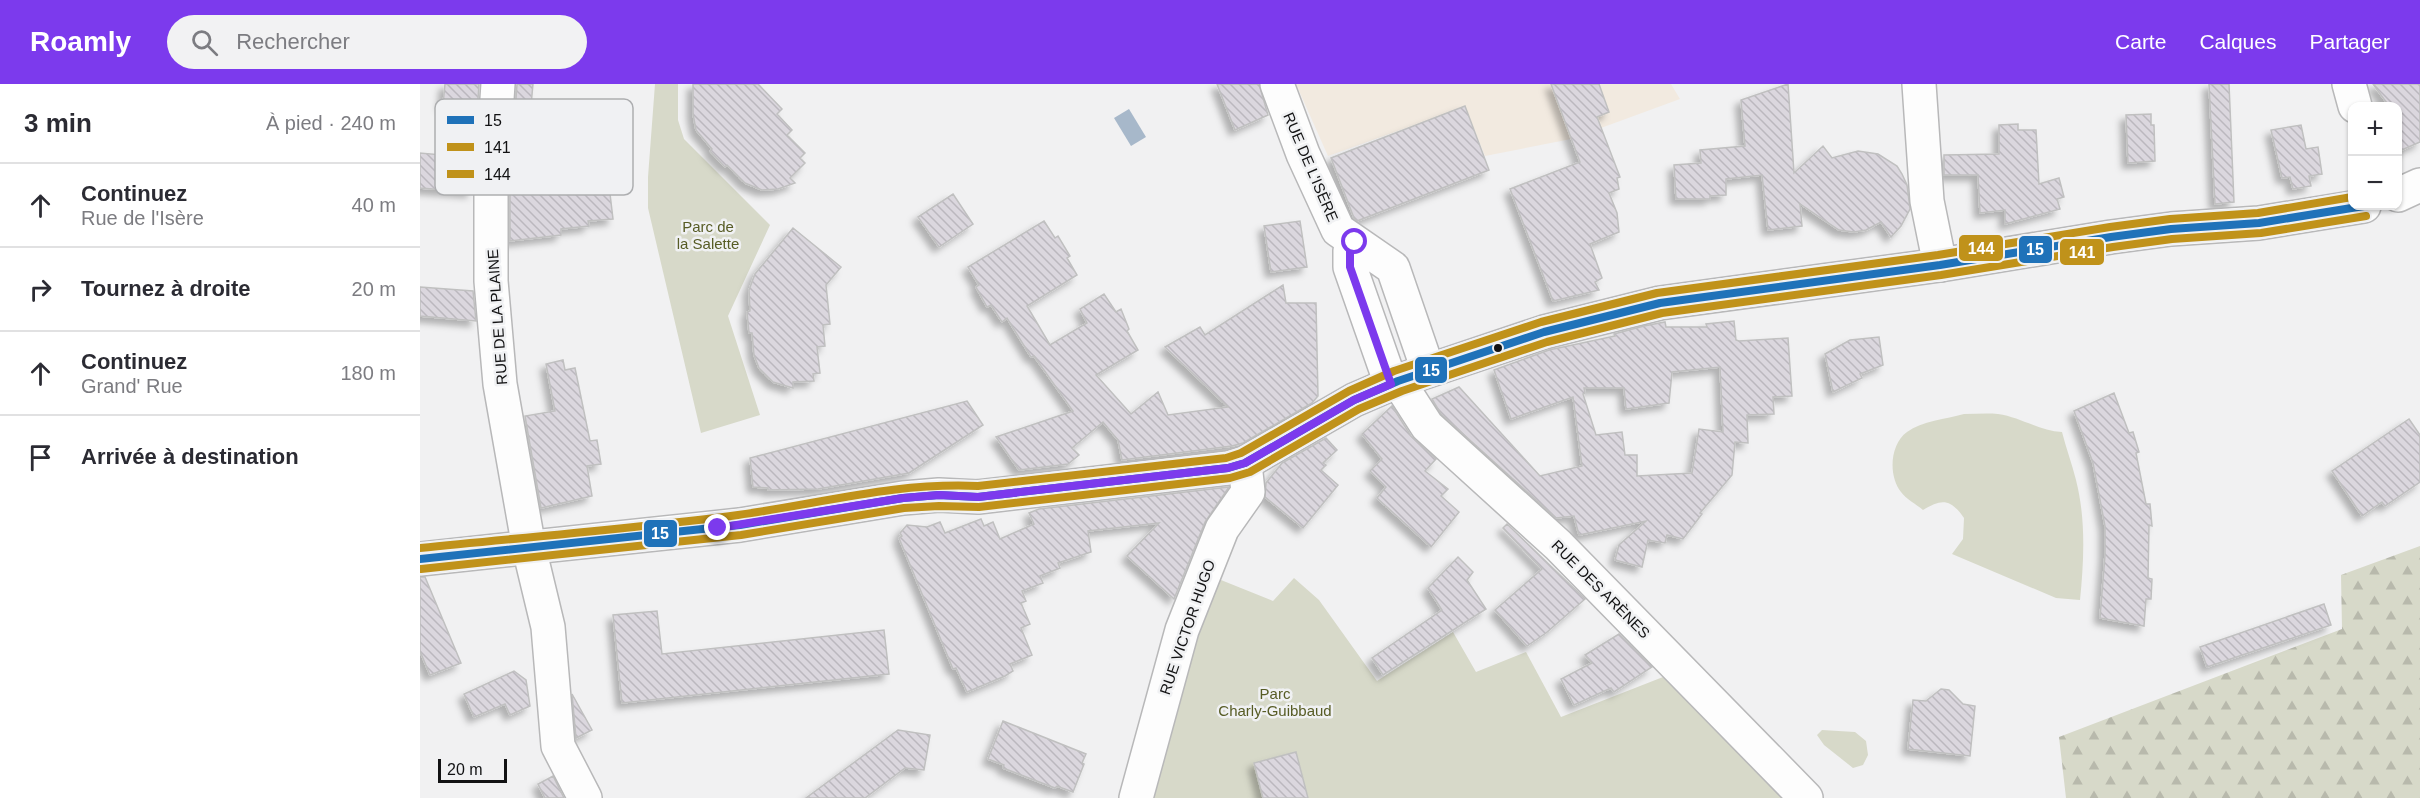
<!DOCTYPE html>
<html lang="fr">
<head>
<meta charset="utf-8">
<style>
	body { margin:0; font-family:Arial,sans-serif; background:#f2f2f3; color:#2b2b33 }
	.controls { position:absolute; right:18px; top:18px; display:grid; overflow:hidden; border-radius:12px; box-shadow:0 2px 4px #0004 }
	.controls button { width:54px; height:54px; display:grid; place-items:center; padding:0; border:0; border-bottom:2px solid #e1e1e2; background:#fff; color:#2b2b33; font:30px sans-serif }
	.scale { position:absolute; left:18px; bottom:15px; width:69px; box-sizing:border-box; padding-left:6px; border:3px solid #121213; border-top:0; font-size:16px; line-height:21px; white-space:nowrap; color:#121213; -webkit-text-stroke:4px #f0f1f3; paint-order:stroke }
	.stop { position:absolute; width:18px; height:18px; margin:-14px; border:4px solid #7c3aed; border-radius:50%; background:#fff }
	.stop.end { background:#7c3aed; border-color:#fff; box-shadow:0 2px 6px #0008 }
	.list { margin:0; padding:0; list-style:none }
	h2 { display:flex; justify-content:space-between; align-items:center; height:78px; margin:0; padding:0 24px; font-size:26px }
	h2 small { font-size:20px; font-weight:400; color:#7c7c81 }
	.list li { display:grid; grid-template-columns:39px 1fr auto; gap:18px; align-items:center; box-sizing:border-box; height:84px; padding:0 24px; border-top:2px solid #e1e1e2 }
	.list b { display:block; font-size:22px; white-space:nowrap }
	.list p { margin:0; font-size:20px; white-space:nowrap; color:#7c7c81 }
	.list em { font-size:20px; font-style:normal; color:#7c7c81 }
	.icon { flex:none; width:33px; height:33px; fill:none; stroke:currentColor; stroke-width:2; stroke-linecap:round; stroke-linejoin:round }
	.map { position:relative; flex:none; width:2000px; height:714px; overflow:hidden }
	header { display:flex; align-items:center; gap:36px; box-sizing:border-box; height:84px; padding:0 30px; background:#7c3aed; color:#fff }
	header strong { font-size:28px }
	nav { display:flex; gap:33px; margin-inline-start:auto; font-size:21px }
	.search { width:420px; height:54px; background:#f2f2f3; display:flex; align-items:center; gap:15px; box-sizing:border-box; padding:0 21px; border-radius:33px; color:#7c7c81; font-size:22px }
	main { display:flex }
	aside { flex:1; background:#fff }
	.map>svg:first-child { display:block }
	.education { fill:#f2eae0 }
	.green { fill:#d7d9c9 }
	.forest { fill:url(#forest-firs) }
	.water { fill:#a7b8ca }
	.building { fill:url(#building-back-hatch); stroke:#c0c0c0; stroke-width:1.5; fill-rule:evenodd; filter:url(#shadow) }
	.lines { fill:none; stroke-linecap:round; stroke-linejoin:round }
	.minor-casing { stroke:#b8b8b9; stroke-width:36 }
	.major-casing { stroke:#b8b8b9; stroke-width:36 }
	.minor { stroke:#fdfdfd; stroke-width:33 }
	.major { stroke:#fdfdfd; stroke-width:33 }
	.bus-1-casing { stroke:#f0f1f3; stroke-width:12 }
	.bus-2-casing { stroke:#f0f1f3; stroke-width:12 }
	.bus-3-casing { stroke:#f0f1f3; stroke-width:12 }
	.bus-1 { stroke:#1f72b9; stroke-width:8 }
	.bus-2 { stroke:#c0921a; stroke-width:8 }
	.bus-3 { stroke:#c0921a; stroke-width:8 }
	.route { stroke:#7c3aed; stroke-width:8 }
	.bus-dot { fill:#121213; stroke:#f0f1f3; stroke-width:2 }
	.labels { text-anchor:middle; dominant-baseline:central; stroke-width:5; stroke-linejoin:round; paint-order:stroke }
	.street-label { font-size:15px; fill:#121213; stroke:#f0f1f3 }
	.park-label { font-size:15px; fill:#575c25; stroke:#f0f1f3 }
	.key { fill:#f0f1f3; stroke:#adaeb0; stroke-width:1.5 }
	.key-label { font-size:16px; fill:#121213 }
	.line-badge { stroke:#f0f1f3; stroke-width:2 }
	.badge-label { font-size:16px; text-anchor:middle; font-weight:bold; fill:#fff }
</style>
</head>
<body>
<header>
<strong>Roamly</strong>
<div class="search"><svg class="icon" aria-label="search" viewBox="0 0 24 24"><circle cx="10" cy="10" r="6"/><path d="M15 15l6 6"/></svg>Rechercher</div>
<nav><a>Carte</a><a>Calques</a><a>Partager</a></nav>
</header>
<main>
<aside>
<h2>3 min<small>À pied · 240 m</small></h2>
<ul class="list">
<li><svg class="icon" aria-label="ahead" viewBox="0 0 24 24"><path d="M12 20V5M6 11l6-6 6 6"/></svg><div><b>Continuez</b><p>Rue de l'Isère</p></div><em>40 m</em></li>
<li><svg class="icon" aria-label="right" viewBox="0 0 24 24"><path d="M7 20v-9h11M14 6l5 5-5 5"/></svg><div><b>Tournez à droite</b></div><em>20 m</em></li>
<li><svg class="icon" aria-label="ahead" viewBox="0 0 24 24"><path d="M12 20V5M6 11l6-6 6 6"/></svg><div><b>Continuez</b><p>Grand' Rue</p></div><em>180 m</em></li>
<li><svg class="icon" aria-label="arrive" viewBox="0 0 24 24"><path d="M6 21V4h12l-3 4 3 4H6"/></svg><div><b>Arrivée à destination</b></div></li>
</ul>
</aside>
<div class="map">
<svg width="2000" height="714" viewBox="0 0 2000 714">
	<defs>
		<pattern id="forest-firs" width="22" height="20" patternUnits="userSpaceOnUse" patternTransform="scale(1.5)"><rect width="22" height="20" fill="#d7d9c9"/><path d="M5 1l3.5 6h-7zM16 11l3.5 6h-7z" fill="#b8b9ac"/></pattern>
		<pattern id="building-back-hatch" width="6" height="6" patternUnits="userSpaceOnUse" patternTransform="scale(1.5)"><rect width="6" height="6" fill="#dbd7de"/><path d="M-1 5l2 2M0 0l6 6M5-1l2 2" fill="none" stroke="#bbb8be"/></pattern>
		<filter id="shadow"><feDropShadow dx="-5.5" dy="5.5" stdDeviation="3" flood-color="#0004"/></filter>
	</defs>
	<rect width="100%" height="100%" fill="#f1f1f2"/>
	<path class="education" d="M876,0H1251L1260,15L1151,55L1065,72L1045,23L908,72Z"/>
	<path class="green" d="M235,0H258V36L264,55L350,141L308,232L340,331L281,349L228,124V93Z
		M1544,330C1555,330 1567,329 1578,330C1600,333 1620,347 1642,348C1646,364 1652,380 1656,396C1666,435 1664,477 1660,516L1636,514L1532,470L1543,455L1544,434C1531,415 1522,414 1503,426C1496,420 1486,415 1481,408C1468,392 1470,360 1487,348C1502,337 1526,335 1544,330Z
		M796,494L853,517L874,494L899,516L957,597L1033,548L1056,588L1106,568L1141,633L1243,593L1343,688L1367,714H729L754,619Z
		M1402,646L1435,648L1446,657L1448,671L1443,681L1433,684L1404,661L1397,651Z"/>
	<path class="forest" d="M2000,462V714H1646L1639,653L1922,545L1921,491Z"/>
	<path class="water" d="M709,25L726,53L711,62L694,34Z"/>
	<path class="building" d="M25,0H59L52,108L0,104V69L33,72L36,37H32V22L23,21Z
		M97,0H113L110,32L155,31L184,94L188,93L193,135L168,137L169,142L141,145V151L90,157V106Z
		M273,0H338L362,25L357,30L372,46L367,51L385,69L380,74L385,79L370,94L375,99L358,105L342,106L325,99L307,81L305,83L290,67L292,65L276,46L273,30Z
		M797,0H839L848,31L815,46Z
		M1131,0H1179L1189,28L1177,33L1200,93L1197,94L1199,105L1189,109L1197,129L1199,148L1170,160L1182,194L1175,198L1179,206L1133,217L1090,105L1160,78Z
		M1368,0L1374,89L1403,62L1412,74L1438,67L1458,70L1477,82L1482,90L1487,101L1490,125L1481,142L1471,153L1461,138L1446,146L1434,148L1419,146L1380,120L1382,142L1348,146L1342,91L1306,95V111L1290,112V115H1256L1254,81L1281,79L1280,66L1325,62L1321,16Z
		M1789,0H1809L1814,118L1795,120Z
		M1953,0H2000V58L1977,68V22H1969Z
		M1045,22L1069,86L937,137L934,134L911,74Z
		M1731,30V41H1734L1735,77L1708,79L1706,31Z
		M1598,40V46H1616L1619,100L1639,94L1644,113L1637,115L1640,125L1585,140V126L1560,129L1558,91H1524V71L1579,70V41Z
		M1881,41L1886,65L1898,63L1902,90L1889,92L1891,102L1873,105L1870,93L1862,94L1851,46Z
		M533,110L553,140L519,163L498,133Z
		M624,137L635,154L638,152L650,172L647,174L657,191L607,222L630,261L667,239L660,225L684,210L696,228L701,225L709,245L707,247L718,266L676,291L711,330L738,308L748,331L808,323L745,263L780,243L785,251L863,201L866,219H896L898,312L892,319L823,359L812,362L702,376L698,356L683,338L652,364L659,371L648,380L599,386L576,353L653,327L614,272L611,273L587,234L582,238L571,221L567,223L556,203L559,201L548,183Z
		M880,137L887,183L851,188L844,142Z
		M373,144L421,183L406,201L410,240L403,241L405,262L397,263L400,289L393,290L394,297L373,298V304L353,298L339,284L334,271L332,249H329L327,228L330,227L329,206L335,190Z
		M0,203L53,207L56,237L0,232Z
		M1314,237L1316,256L1319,257L1368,254L1372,312L1353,313L1354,330L1327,331L1328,359L1315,358L1312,391L1280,429L1282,430L1263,455L1247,451L1245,459L1228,456L1222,483L1195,476L1199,461L1226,437L1159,451L1154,432L1136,434L1021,330L1012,315L1039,303L1120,392L1162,382L1153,313L1091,335L1074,286L1129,266L1195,252L1194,250L1224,242L1245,238L1246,243H1287L1286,240ZM1300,283L1303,348L1279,345L1272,389L1217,392V371H1205L1202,348L1176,351L1163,310L1165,309L1164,304H1204L1206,325L1249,319L1252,288Z
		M1459,253L1463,281L1440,290L1442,294L1413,308L1405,270L1430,256Z
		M143,276L145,286L155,284L170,357L177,356L181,380L167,382L172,412L121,424L105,332L135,327L126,280Z
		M1694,309L1709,349L1713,348L1719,368L1716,369L1726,420H1730L1732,442L1729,441L1728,494L1732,495L1731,515H1726L1724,542L1680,534L1685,471V442L1673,379L1654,327Z
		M547,317L563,341L489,389L398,405L348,406V404L333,403L330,374Z
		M972,322L991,352L1016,375L1005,387L1028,405L1021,412L1039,428L1011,463L957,414L966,403L950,387L962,375L942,350Z
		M1989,335L2000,351V398L1965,422L1962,418L1942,432L1912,387Z
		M906,354L917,366L903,379L906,381L901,386L918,401L883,444L845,413L846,399L862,379Z
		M809,403L785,438L754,515L707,472L739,439L668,447L671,468L638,479L640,484L620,492L623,499L602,507L606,517L601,519L610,540L601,544L612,571L590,580L593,587L585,592L547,608L536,584L533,585L479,454L482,452L480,449L487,441L507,443L520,438L525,449L561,435L564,442L573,438L580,455L614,440L609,429L619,425Z
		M1087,440L1165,515L1126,549L1107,562L1075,526L1122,485L1083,444Z
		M1038,473L1053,488L1047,496L1066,525L963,591L952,574L1022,526L1008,504Z
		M0,493H5L41,579L10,591L0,567Z
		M1904,520L1911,541L1787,583L1780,563Z
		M237,527L242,570L464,546L469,590L202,619L193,531Z
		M1199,550L1232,583L1194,608L1191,604L1154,621L1141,595L1172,579L1165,571Z
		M94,587L106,596L110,622L90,631L85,620L54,633L44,610Z
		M1521,605L1529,606L1543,620L1555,622L1550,672L1488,665L1493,616L1506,617Z
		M152,610L172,646L156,654Z
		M583,637L666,670L662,679L664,680L653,708L637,702L635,704L583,684L584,681L568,675Z
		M478,646L510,651L504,686L485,684L445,714H386Z
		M876,668L888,714H843L834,679Z
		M133,692L144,714H125L118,700Z"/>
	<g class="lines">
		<g class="minor-casing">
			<path id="minor" d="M78,0L71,105V197L80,300L109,464L128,543L138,662L165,714
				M857,0L883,70L918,146L973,184L1008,286
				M1499,0L1507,117L1520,181
				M1929,0L1935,22
				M935,158L930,166V183L971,300
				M978,297L1007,342L1138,461L1386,714
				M716,714L762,546L802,445L828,408L825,379"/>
		</g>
		<g class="major-casing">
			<path id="major" d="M1978,111L2000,101
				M0,475L320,441L483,414L519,411L558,413L808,384L825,379L934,316L978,297L1124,248L1240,219L1520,181L1691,153L1751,145L1839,139L1944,122"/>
		</g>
		<use href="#minor" class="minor"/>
		<use href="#major" class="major"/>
		<g class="bus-1-casing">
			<path id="bus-1" d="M0,475L320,441L483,414L519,411L558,413L808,384L825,379L934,316L978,297L1124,248L1240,219L1520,181L1691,153L1751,145L1839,139L1944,122"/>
		</g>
		<g class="bus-2-casing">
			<path id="bus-2" d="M1,485L321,451L484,424L519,422L559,423L810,394L830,388L939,325L982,307L1127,258L1242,229L1521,191L1693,163L1752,155L1841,149L1946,132"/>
		</g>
		<g class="bus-3-casing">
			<path id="bus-3" d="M0,464C106,453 212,445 318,431C399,420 475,398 558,402L806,374L821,369L929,307L974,287L1121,238L1237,209L1518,171L1690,143L1750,135L1838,129L1932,113"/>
		</g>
		<use href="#bus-1" class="bus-1"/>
		<use href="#bus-2" class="bus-2"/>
		<use href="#bus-3" class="bus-3"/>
	</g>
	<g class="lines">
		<path class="route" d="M298,444L483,414L519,411L558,413L808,384L825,379L934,316L971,300L930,183V166L935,158"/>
	</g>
	<circle class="bus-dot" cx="1078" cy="264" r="5"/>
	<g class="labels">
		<g class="street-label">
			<text transform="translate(891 83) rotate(67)">RUE DE L'ISÈRE</text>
			<text transform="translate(77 233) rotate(-94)">RUE DE LA PLAINE</text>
			<text transform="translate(1181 505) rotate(45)">RUE DES ARÈNES</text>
			<text transform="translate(767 543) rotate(-71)">RUE VICTOR HUGO</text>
		</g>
		<g class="park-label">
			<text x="288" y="142">Parc de<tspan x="288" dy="17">la Salette</tspan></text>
			<text x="855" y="609">Parc<tspan x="855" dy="17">Charly-Guibbaud</tspan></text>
		</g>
	</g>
	<rect x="15" y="15" width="198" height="96" rx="9" class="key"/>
	<rect x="27" y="32" width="27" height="8" fill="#1f72b9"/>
	<rect x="27" y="59" width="27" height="8" fill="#c0921a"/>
	<rect x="27" y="86" width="27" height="8" fill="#c0921a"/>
	<g class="key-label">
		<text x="64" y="42">15</text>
		<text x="64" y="69">141</text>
		<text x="64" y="96">144</text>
	</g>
	<g class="line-badge">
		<rect x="1538" y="150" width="46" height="28" rx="6" fill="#c0921a"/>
		<rect x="1598" y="151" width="35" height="29" rx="6" fill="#1f72b9"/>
		<rect x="1639" y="154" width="46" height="28" rx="6" fill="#c0921a"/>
		<rect x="994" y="272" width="34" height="28" rx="6" fill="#1f72b9"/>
		<rect x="223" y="435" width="35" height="29" rx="6" fill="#1f72b9"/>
	</g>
	<g class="badge-label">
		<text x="1561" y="170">144</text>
		<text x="1615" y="171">15</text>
		<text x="1662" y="174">141</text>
		<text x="1011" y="292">15</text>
		<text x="240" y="455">15</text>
	</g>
</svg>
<div class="controls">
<button>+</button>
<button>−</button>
</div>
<div class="scale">20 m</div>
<div class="stop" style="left:935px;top:158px"></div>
<div class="stop end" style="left:298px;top:444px"></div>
</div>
</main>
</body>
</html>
